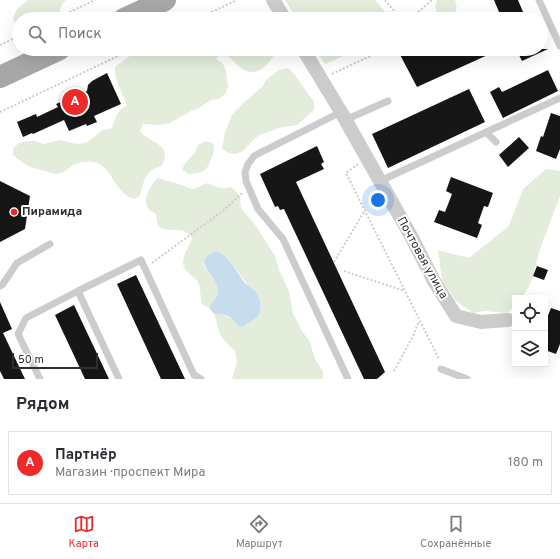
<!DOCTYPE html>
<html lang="ru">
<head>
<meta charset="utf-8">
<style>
	body { margin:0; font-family:Overpass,sans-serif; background:#f7f7f7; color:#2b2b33 }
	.controls { position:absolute; right:12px; bottom:12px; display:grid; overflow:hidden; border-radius:0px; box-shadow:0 4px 16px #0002 }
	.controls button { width:36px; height:36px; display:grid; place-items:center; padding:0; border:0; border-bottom:1px solid #e1e1e2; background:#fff; color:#2b2b33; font:20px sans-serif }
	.scale { position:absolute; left:12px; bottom:10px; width:86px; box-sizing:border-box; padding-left:4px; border:2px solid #2f2f2f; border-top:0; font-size:11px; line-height:14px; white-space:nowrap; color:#2f2f2f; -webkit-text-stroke:3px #fff; paint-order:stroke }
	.you { position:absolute; left:378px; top:200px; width:14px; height:14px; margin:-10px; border:3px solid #fff; border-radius:50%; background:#1a73e8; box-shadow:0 0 0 6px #1a73e833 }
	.badge { display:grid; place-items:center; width:26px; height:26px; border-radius:50%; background:#ee2929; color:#fff; font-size:13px; font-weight:700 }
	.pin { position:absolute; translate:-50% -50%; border:2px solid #fff; box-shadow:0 1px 4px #0006 }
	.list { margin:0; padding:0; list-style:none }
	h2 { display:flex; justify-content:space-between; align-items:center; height:52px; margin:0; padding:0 16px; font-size:17px }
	h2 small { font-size:13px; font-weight:400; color:#7c7c81 }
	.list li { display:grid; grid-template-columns:26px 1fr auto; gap:12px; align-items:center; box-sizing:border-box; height:64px; margin:0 8px 8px; padding:0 8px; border:1px solid #e1e1e2; border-radius:0px }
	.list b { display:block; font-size:15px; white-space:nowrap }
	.list p { margin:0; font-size:13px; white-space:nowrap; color:#7c7c81 }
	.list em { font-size:13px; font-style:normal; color:#7c7c81 }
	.icon { flex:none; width:22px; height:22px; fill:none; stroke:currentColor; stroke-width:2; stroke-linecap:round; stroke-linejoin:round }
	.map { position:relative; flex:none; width:560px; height:379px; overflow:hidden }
	.search { position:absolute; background:#fff; box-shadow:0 4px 16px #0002; left:12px; right:12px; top:12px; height:44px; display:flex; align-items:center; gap:10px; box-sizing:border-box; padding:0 14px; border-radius:22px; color:#7c7c81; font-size:15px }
	.sheet { height:124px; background:#fff }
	nav { display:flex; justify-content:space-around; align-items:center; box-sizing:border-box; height:56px; border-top:1px solid #e1e1e2; background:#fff; font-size:11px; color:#7c7c81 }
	nav a { display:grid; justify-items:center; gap:2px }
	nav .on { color:#ee2929 }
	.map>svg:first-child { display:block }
	.green { fill:#e4eddc }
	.water { fill:#c7dced }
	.building { fill:#161616 }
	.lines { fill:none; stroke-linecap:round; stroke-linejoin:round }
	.path { stroke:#ccc; stroke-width:2; stroke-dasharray:2 2; stroke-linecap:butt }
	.service { stroke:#ccc; stroke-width:7 }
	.minor { stroke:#ccc; stroke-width:14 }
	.primary { stroke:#a7a7a7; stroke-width:22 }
	.poi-dot { fill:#ee2929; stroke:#fff; stroke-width:1.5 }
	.labels { text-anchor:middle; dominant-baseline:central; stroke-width:4; stroke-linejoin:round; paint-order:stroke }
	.poi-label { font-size:12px; font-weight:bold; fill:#2f2f2f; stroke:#fff; text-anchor:start }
	.street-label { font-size:12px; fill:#2f2f2f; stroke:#fff }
</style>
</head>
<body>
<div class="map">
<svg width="560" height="379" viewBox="0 0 560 379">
	<rect width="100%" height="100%" fill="#fff"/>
	<path class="green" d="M28,0H66L62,4L60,11L52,19H19V26L15,24L13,18L17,9Z
		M285,0H375L391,19H297Z
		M437,0H455C459,9 455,16 446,17L438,14L435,6Z
		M228,12L237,13L261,19H203L212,15Z
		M154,49H277C271,63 257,80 241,68C233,62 232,57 221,53L216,59L223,64L226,71L228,87L225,94L219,99L211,100L199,108L191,111L170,123L159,125L143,124L140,131C151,145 173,142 162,166C145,170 144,181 140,196L134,199C115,193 112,168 97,163C90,161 80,161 73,165C69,168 65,172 60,173C54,175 51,173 45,171C28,167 27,166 13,155V148L19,143L27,141H35L43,144L60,140L77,144L86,143L103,130L112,128C117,115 115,113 127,105C122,92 114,80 115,67L134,53L142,50Z
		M315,49H360L325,64Z
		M288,68L294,74L314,102V110L297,125L282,127L260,135L254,139L243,151L236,154L228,153L222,148L225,133L232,115L243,103L262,87L266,80L279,70Z
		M206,141L214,144C214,150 214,153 211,159C207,172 202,173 189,174L182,170L184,165L195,152L198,145Z
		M546,169L560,171V196L541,246L533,276L529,286L522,298H515V306L506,313L485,311L473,313L456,301L442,280L438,250L469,258L509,226L523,189Z
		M158,178L185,186L191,189L197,188L202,185L208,183C217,187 220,190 230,187L235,190L240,197L241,208L256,226L275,256L279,270L289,291L293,314L299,324L301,330L308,339L311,344L312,350L316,361L323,371V379H232L237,362L235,351C230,346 224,341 220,334C216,325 218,320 212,312L231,318L236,323L246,326L251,320L258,317C260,314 261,311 261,308C259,297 226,254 216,251L205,258L204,266C214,278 227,293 210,305V309L202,304C200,298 201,288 198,282C193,275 183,272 183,262C183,253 190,246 192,238C181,223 170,235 158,226L156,214C153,212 148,210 147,206C143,199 152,182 158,178Z"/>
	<path class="water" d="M216,251C227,254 238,274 245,283C250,288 255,289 258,296C261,303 262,310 258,317C253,319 244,327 242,327C237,327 234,320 230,317C224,314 218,315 212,312L210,309V305C238,282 181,264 216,251Z"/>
	<path class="building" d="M494,0H518L526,19H485L499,12Z
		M397,49H501L417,87Z
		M516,49H548L522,61Z
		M548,70L558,91L503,118L490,92L499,87L502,92Z
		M107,73L121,104L94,116L97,122L87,126L86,124L69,131L64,120L33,134L32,133L23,137L17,122L36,114L37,117L58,107L56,104L87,91L88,85L92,81Z
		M469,89L485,122L388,168L372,134Z
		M551,113L560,116V149L556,159L536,151L541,136L543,137Z
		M519,137L529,148L508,167L499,155Z
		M317,146L324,162L321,164L324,169L296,182L385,372L377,379H364L284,209L280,210L278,206L275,207L260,174Z
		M451,177L493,193L488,207L484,206L478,223L482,225L477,238L434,222L439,210L445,212L452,194L446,191Z
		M0,181L30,196L25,229L0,242Z
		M537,266L548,270L544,280L533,276Z
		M136,275L185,379H161L117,284Z
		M0,302L12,329L3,333L25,379H4L0,371Z
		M74,305L109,379H85L55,315Z
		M551,308L560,311V344L556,354L545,350V323Z"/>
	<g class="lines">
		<path class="path" d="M385,0L401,19
			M55,19L95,0
			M197,19L237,0
			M414,19L417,13L432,0
			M0,45L19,36
			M332,74L385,49
			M0,112L133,49
			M358,164L346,173L439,359
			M334,262L365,210
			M152,263L224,210L242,193
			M344,271L405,291
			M394,371L413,336L419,321"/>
		<path class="service" d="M539,0L560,46
			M341,112L254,156L248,164L245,172L246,181L258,209L283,239L348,379
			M345,120L388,101
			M486,132L496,142
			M380,181L560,98
			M0,286L3,284L17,263L50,244
			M78,291L141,260L194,375L201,379
			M441,369L467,379
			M40,379L18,334L26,318L78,291L119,379"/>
		<path class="minor" d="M273,0L285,19
			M303,49L341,112L411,236L434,281L456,316L481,322L508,320"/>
		<path class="primary" d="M124,19L165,0
			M0,77L60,49"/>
	</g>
	<circle class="poi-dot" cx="14" cy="212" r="4"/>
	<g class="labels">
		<g class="poi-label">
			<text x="22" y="212">Пирамида</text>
		</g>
		<g class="street-label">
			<text transform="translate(422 258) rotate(61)">Почтовая улица</text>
		</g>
	</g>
</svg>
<div class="controls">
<button><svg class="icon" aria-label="locate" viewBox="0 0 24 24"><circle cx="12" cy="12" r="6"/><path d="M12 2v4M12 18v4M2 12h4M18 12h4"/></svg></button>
<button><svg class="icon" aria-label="layers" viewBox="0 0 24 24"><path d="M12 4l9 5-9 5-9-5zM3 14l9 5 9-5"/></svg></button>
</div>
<div class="scale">50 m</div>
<div class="you"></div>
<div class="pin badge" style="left:75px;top:102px">A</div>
<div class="search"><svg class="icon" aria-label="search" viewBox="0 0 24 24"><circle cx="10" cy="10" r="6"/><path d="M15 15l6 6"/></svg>Поиск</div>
</div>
<section class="sheet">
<h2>Рядом<small></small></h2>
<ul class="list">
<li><span class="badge">A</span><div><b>Партнёр</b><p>Магазин · проспект Мира</p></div><em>180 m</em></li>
</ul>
</section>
<nav>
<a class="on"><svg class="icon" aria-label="map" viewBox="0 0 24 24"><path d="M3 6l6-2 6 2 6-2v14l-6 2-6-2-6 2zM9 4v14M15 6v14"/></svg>Карта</a>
<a><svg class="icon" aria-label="directions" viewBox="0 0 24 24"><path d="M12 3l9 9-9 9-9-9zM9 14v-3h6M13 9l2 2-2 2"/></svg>Маршрут</a>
<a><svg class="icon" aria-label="saved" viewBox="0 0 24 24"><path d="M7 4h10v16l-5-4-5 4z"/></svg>Сохранённые</a>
</nav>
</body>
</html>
